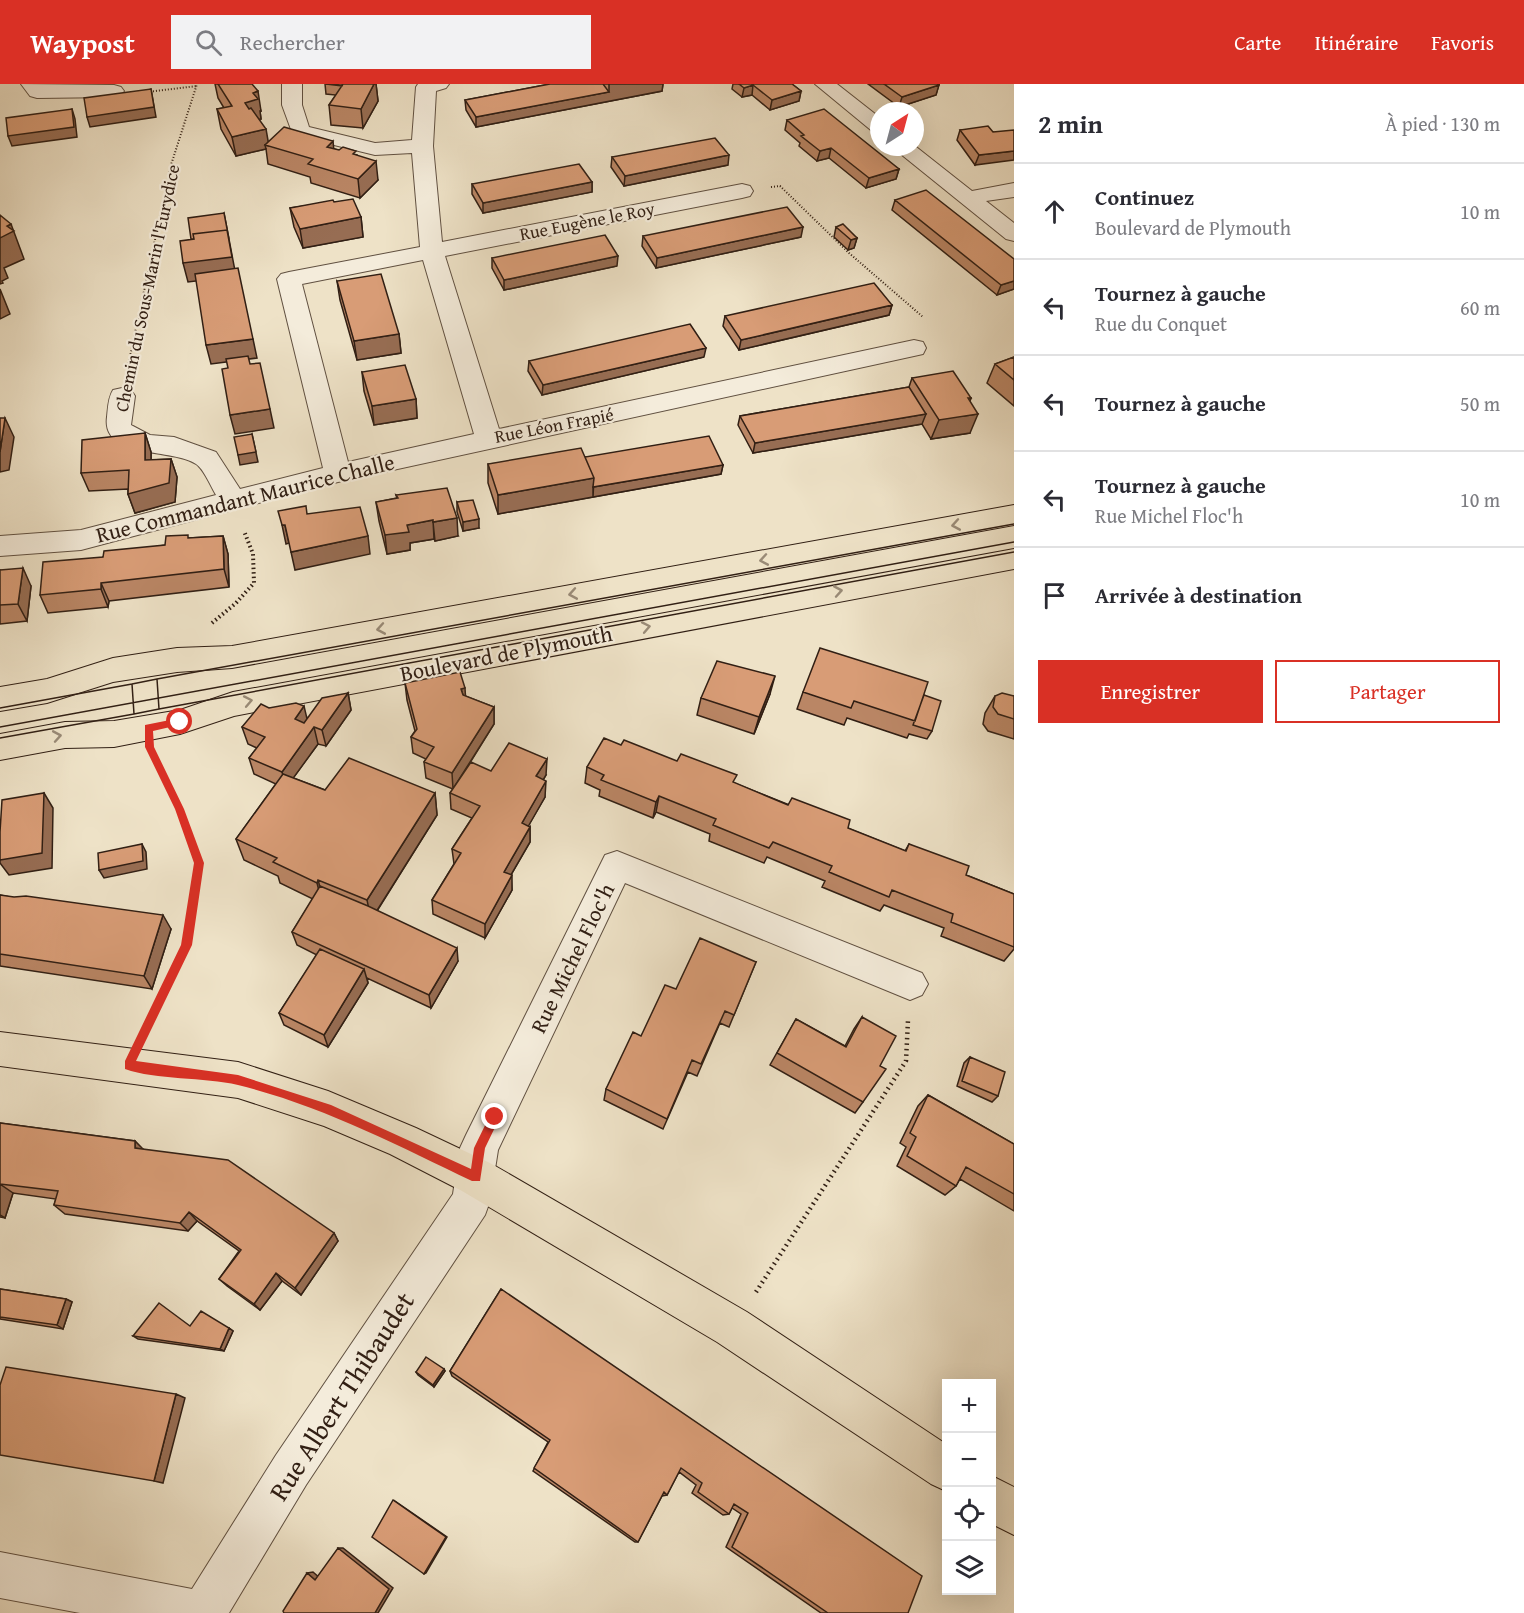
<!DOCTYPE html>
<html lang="fr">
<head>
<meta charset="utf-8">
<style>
	body { margin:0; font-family:"Gentium Book Plus",serif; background:#f2f2f3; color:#2b2b33 }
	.controls { position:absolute; right:18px; bottom:18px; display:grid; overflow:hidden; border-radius:0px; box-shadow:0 6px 24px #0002 }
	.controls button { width:54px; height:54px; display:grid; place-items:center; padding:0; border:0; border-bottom:2px solid #e1e1e2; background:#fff; color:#2b2b33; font:30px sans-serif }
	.compass { position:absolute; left:870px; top:18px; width:54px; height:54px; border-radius:50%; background:#fff; box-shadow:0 6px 24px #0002; rotate:36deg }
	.stop { position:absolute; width:18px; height:18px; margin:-14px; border:4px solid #d93025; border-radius:50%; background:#fff }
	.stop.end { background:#d93025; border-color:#fff; box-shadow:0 2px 6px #0008 }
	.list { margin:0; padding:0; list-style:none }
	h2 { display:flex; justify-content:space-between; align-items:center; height:78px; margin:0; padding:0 24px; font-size:26px }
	h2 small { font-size:20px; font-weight:400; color:#7c7c81 }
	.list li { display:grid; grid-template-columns:39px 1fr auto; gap:18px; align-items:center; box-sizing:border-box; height:96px; padding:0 24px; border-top:2px solid #e1e1e2 }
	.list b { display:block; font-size:22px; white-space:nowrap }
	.list p { margin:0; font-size:20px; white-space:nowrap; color:#7c7c81 }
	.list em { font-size:20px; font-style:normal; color:#7c7c81 }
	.actions { display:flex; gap:12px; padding:18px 24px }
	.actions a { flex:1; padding:14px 0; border:2px solid #d93025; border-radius:0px; text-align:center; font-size:21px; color:#d93025 }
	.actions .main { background:#d93025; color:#fff }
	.icon { flex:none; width:33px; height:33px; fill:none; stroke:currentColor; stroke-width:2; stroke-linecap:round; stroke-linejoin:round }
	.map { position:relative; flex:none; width:1014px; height:1529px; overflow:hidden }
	header { display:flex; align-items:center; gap:36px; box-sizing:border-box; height:84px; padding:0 30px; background:#d93025; color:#fff }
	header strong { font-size:28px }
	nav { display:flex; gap:33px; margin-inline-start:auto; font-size:21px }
	.search { width:420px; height:54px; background:#f2f2f3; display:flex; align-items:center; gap:15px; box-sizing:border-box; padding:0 21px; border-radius:0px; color:#7c7c81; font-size:22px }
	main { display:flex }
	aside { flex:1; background:#fff }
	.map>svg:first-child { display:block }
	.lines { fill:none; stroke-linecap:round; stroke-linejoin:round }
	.minor-casing { stroke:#605041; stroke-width:2 }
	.major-casing { stroke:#311f14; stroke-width:2 }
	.path-far2 { stroke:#311f14; stroke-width:2; stroke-dasharray:1 2; stroke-linecap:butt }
	.path-far1 { stroke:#311f14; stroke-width:4; stroke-dasharray:1.5 3; stroke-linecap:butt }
	.path { stroke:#311f14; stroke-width:4.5; stroke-dasharray:1.5 4; stroke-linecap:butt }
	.minor { fill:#f4ecdb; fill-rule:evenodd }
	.major { fill:#eee2c7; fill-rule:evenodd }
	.tram { stroke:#311f14; stroke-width:1.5 }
	.wall { fill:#ba8665; stroke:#311f14; stroke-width:1.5 }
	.shaded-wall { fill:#976d53; stroke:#311f14; stroke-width:1.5 }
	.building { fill:#d89c76; stroke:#311f14; stroke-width:1.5 }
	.oneway { stroke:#998a76 }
	.route { fill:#d93025 }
	.labels { text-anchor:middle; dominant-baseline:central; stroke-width:4.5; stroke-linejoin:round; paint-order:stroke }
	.far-street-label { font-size:18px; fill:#311f14; stroke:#f4ecdb }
	.street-label { font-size:22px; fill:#311f14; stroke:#f4ecdb }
	.near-street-label { font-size:27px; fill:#311f14; stroke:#f4ecdb }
</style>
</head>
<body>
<header>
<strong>Waypost</strong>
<div class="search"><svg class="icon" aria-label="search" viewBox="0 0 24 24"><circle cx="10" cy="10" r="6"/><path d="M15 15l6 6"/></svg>Rechercher</div>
<nav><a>Carte</a><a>Itinéraire</a><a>Favoris</a></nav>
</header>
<main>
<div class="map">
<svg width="1014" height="1529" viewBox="0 0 1014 1529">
	<rect width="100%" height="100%" fill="#eee2c7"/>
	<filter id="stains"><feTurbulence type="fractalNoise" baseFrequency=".00333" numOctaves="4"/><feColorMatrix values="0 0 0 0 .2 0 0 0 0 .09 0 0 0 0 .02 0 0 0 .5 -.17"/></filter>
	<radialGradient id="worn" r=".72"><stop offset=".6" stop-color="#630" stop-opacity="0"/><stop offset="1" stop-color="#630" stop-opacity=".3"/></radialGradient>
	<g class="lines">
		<g class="minor-casing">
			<path id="minor" d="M21,0L114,1L121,3L124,7L121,11L114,13L37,14L30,12Z
				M282,0H302V21L309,43L375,59L412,56L416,3L418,0H449L446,4L436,7L433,62L442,158L742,100L750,102L753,107L750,112L742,114L445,172L499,345L914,256L923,258L926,264L923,270L914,272L338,398L81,466L0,472V452L81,446L216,411C211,403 204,385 196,380C172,364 101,375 107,333C108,324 108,314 113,306L122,304L131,306L135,312L131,341L150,351L174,353L216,368L240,405L323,384L277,195L281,190L289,188L420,163L412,69L375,71L293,51L282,21ZM423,176L474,350L348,378L302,200Z
				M815,0H837L879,33V49L872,47Z
				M915,62L972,107L1014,99V113L986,117L1014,139V157L1006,155L892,63Z
				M617,767L922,889L928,900L922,911L910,916L625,799L498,1066L490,1117L485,1131L306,1401L229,1529H80L0,1514V1468L192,1505L276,1371L453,1110L460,1064L466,1051L605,771Z"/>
		</g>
		<g class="major-casing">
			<path id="major" d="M1014,421V441L232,584L177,588L113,598L47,619L0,627V603L47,595L113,574L177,564L232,562Z
				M1014,465V485L234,632L180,650L114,663L65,664L0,676V650L65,638L114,637L180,626L233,608Z
				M0,948L238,978L328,1007L416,1044L490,1079L747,1228L946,1360V1407L931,1400L717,1258L462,1107L390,1070L324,1042L238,1014L0,982Z
				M992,1392L1014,1403V1451L992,1440Z"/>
		</g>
		<path class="path-far2" d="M147,8L197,2
			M771,103L780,102L849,169L923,233
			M128,282L171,81L197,0"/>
		<path class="path-far1" d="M212,539L236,519L254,499L253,470L244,447
			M157,679L180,725L199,779L186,861L180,874"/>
		<path class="path" d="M148,944L181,872
			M756,1208L906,977L908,936"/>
		<use href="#minor" class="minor"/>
		<use href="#major" class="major"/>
		<path class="tram" d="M1014,440L157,595L159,625L1014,468
			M157,595L159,625L134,630L132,600Z
			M0,624L132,600L134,630L0,654
			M0,643L1014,458"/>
	</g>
	<path class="wall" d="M215,0H252L261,27H260L261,35H259L268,58L334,65L357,71L378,96L360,114L311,99L310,93L268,80L266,65L236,72L221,45L217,25L224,24L218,14Z
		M325,0H376L378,17L363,44L331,41L329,21L336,11L326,10Z
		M550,0H663L662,7L476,43L466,26L465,16Z
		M733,0H792L801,7L799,17L770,26L752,11L742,13L732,5Z
		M868,0H939L936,11L899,23Z
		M787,36L899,85L896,95L866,104L829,74L817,77L799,62L800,59L785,46Z
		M960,46L993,48L975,81L957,56Z
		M612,73L728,81L624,102L611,83Z
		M592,98V108L483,129L472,110V100Z
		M895,116L1014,175V205L997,211L892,126Z
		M334,118L361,133L363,153L303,164L294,143L290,124Z
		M836,143L857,154L854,164L848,166L834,153Z
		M643,152L801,153L656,184L642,162Z
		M492,174L617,182L504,206L492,184Z
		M337,197L399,250L401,269L357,276L340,216Z
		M892,221L889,231L739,266L723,242L725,232Z
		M704,273L542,311L528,287L529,277Z
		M1014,273V322L987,299L995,280Z
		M362,288L416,315L417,334L374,341L364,307Z
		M912,294L971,314L970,317V349L931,355L922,340L753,369L738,341L740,332L909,303Z
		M145,349L151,368V376L171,375L177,393L175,418L135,429L128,410V405L89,407L81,389Z
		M585,373L723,381L721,390L498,430L488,399V380Z
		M396,411L458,452L435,457L434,455L410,459V466L387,470L379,437L376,418L397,414Z
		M457,418L479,444L463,447L457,428Z
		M223,452L228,470L229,503L109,517L108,523L48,529L40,511L103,473L165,461L189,454Z
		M0,486L31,502L27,537L0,540Z
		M405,599L465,612L494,623V640L460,695L491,687L546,691L543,696L545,713L528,742L530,743V758L511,791L512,806L485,854L433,830L432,816L454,780L452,765L472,734L451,725L450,709L453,705L426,694L424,678L426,675L413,669L411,653L415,647L407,616Z
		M803,608L924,611L932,647L927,655L909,650L907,654L847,634L844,641L797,625Z
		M348,609L351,626L326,662L318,660L293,694L325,706L435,709L437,731L377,827L458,877L431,924L367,894L368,899L328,963L284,941L279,929L317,871L297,861L292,848L313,815L280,799L278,792L244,776L236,755L276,700L254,690L249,674L257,664L248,660L242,643L269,624L307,634Z
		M770,610L754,650L697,631L701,614Z
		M995,612H1014V655L988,647L983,640L985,629Z
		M621,661L734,699L905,767L909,760L966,791L1014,810V865L1004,877L941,852L944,844L884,821L880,827L822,803L825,797L767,773L764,779L709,757L710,750L656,728L653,734L599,712L600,706L585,699L587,683Z
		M0,811L171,845L152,905L0,882Z
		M756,878L729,943L720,939L697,992L688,988L663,1045L604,1016L606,1005L641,952L676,905Z
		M862,933L863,1018L855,1029L770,981L796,935L845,962L854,945Z
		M970,973L998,1012L992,1018L957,1002L964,979Z
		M928,1011L1014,1060V1127L960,1095L956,1102L945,1111L897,1082L906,1063L900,1059L918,1022Z
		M0,1039L135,1057L142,1065L334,1149L338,1157L301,1211L282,1197L260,1226L227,1202L219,1195L239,1167L197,1137L188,1147L65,1130L54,1121L56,1115L13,1109L5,1134L0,1133Z
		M0,1205L66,1215L72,1218L63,1245L0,1235Z
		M501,1205L908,1529H821L726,1463L741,1430L732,1424L729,1430L723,1431L692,1409L696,1401L679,1388L667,1411L662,1412L638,1458H635L533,1387L548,1358L452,1292L450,1287Z
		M190,1242L229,1244L233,1247L224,1267L138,1255L133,1252Z
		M444,1285L445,1287L434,1303L418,1291L416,1288Z"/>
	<path class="shaded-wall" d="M374,0H376L378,17L363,44L361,25Z
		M609,0H663L662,7L476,43V33L609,8Z
		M753,1L752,11L742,13L744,4Z
		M939,1L936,11L899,23L902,13Z
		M151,5L156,33L90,43L87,33Z
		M258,7L261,27H260L261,35L248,38L245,19L253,9Z
		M801,7L799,17L770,26L772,16Z
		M72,25L75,35L77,53L12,62L8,52Z
		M266,45L269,62L265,61L266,65L236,72L232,53Z
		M333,57L335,77L327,63Z
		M831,64L829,74L817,77L820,67Z
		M1014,67V76L975,81L979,71Z
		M729,71L728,81L624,102L625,92Z
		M376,77L378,96L360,114L358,95Z
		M899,85L896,95L866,104L869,94Z
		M592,98V108L483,129V119Z
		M224,129L236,192L188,198L183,179Z
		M361,133L363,153L303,164L300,145Z
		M11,140L24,175L4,184L8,194L2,197L3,199L0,200V153L7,142Z
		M803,143L801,153L656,184L657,174Z
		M857,154L854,164L848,166L851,156Z
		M618,172L617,182L504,206V196Z
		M1014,197V205L997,211L1001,201Z
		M0,205L10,230L0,235Z
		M892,221L889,231L739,266L741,256Z
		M399,250L401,269L357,276L354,257Z
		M253,255L257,274L211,280L206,261Z
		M706,264L704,273L542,311L543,301Z
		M968,314H971L964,332L978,330L970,349L931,355L939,336Z
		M416,315L417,334L374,341L372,322Z
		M270,325L274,344L235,350L230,331Z
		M926,330L922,340L753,369L755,359Z
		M5,334L14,353L9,386L0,388V368Z
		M145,349L151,368V395L145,376Z
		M252,350L258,378L240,381L238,371Z
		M171,375L177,393L175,418L135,429L128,410Z
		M723,381L721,390L593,413V403Z
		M594,394L593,413L498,430V411Z
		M457,434L458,452L435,457L433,438Z
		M479,435V444L463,447V438Z
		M433,436L434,455L410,459V466L387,470L385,451L407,441Z
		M282,441H285L289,459L286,460Z
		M223,452L228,470L229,503L224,485Z
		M368,452L370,470L295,486L291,468Z
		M23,484L31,502L27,537L18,520Z
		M101,499L109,517L108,523L101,505Z
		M775,592L770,610L754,650L759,633Z
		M465,604L466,620L461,605Z
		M348,609L351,626L326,662L322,646Z
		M304,622L308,639L299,652L295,635Z
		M494,623V640L453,705L452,689Z
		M314,643L318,660L286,704L282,688Z
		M547,675L546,691L536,708V692Z
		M546,697L545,713L521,755L522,739Z
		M44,709L53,724L52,784L9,791L0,779V776Z
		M435,709L437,731L371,836L367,816Z
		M659,712L656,728L653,734L656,718Z
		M530,743V758L504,803V788Z
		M142,760L146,768L147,785L104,794L99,786Z
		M512,791V806L485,854V840Z
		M318,796L324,817L322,819L317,799Z
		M163,831L171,845L152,905L144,892Z
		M457,864L458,877L431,924L429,911Z
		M364,885L368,899L328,963L324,951Z
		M135,1057L145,1067L135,1064Z
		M0,1100L13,1109L5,1134L0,1131Z
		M189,1128L197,1137L188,1147L180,1139Z
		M334,1149L338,1157L301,1211L295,1204Z
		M276,1189L282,1197L260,1226L254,1220Z
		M66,1215L72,1218L63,1245L57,1241Z
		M229,1244L233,1247L224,1267L220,1265Z
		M444,1285L445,1287L434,1303L433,1301Z
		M176,1310L185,1314L163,1399L154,1397Z
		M395,1417L447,1453L426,1489L424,1490Z
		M338,1464H343L393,1504L378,1529H375Z
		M313,1488L321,1495L315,1496L307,1489Z"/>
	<path class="building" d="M218,0H252L258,7L253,9L258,15L245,19L249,25L251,24L266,45L232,53L217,25L232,22Z
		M326,0H343L342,2Z
		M343,0H374L361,25L329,21Z
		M550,0H603L609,8L476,33L465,16Z
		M739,0H792L801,7L772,16L753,1L744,4Z
		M884,0H939V1L902,13Z
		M151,5L154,23L87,33L84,14Z
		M72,25L74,43L8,52L6,34Z
		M824,25L899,85L869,94L831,64L820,67L801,52L804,51L787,36Z
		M988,42L993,48L1014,46V67L979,71L960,46Z
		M284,43L333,57L327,63L339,66L343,63L356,67L353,70L376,77L358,95L308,80L313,75L265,61Z
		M715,54L729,71L625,92L612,73Z
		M579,80L592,98L483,119L472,100Z
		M926,106L1014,175V197L1001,201L895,116Z
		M353,115L361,133L300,145L290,124L333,116L334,118Z
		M787,123L803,143L657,174L643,152Z
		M224,129L229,155L227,146L193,150L194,155H191L188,134Z
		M0,131L11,140L7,142L14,147L0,154Z
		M843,140L857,154L851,156L836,143Z
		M227,146L232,173L183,179L180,157L194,155L193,150Z
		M605,151L618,172L504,196L492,174Z
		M238,184L253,255L206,261L195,190Z
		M381,190L399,250L354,257L337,197Z
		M874,199L892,221L741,256L725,232Z
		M690,240L706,264L543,301L529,277Z
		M248,272L250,280L260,279L270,325L230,331L222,285L228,284L226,275Z
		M1014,273V296L995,280Z
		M405,281L416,315L372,322L362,288Z
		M953,287L971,314H968L978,330L939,336L912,294Z
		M909,303L926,330L755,359L740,332Z
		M0,334H5L0,368Z
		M145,349V376L171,375L169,399L128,410L129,386L81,389L82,356Z
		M252,350L256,368L238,371L234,353Z
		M709,352L723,381L593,403L594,394L585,373Z
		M581,364L594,394L498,411L488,380Z
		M447,404L457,434L433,438V436L407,441L409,448L385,451L376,418L398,414L396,411Z
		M473,416L479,435L463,438L457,418Z
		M306,422L307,430L360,423L368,452L291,468L285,441H282L278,427Z
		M188,451V454L223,452L224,485L101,499V505L40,511L43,478L103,473L104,467L165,461L166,452Z
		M23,484L18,520L0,521V486Z
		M820,564L928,598L915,637L854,617L851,624L803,608Z
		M717,577L775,592L759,633L701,614Z
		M460,588L465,604L461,605L463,611L494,623L452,689L424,678L434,663L411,653L417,645L405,599Z
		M348,609L322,646L314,643L282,688L249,674L265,653L242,643L261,620L269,624L296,619L304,622L295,635L304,639L322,614Z
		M1002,609L1014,612V635L998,630L993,623L995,612Z
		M924,611L941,617L932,647L913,641Z
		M604,654L621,661L624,656L677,677L681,670L737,691L733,698L788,721L792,714L850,736L848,744L906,767L909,760L969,782L966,791L1014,810V863L951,838L953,830L892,806L889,813L829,788L832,782L773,758L769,764L713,741L716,735L659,712L656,718L601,696L604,691L587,683Z
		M509,659L547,675L536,692L546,697L522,739L530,743L504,788L512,791L485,840L432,816L461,769L452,765L480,722L450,709L471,678L491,687Z
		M349,674L435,709L367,816L318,796L317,799L273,778L277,774L236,755L283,690L325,706Z
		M44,709L42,769L0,776V748L2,716Z
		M142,760L143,777L99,786L98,769Z
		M320,802L368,822L457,864L429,911L292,848Z
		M0,811L14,813L26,812L163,831L144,892L0,870Z
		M700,854L756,878L734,931L725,927L701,980L692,976L667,1035L606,1005L633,948L641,952L665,901L676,905Z
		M320,865L364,885L324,951L279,929Z
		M862,933L896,952L880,982L886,985L863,1018L777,969L796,935L846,963Z
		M970,973L1005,988L998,1012L962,997Z
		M928,1011L1014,1060V1110L966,1083L956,1102L907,1072L916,1053L910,1049Z
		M0,1039L135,1057V1064L228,1076L334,1149L295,1204L276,1189L254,1220L219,1195L241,1166L189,1128L180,1139L54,1121L58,1107L0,1100V1101Z
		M0,1205L66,1215L57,1241L0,1233Z
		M501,1205L922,1492L908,1529H828L732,1463L748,1429L734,1420L729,1430L698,1408L702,1399L681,1384L667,1411L664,1408L638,1458L534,1384L550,1356L450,1287Z
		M159,1219L190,1242L201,1227L229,1244L220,1265L133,1252Z
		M426,1273L444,1285L433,1301L416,1288Z
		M6,1283L176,1310L154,1397L0,1371V1301Z
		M393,1416L446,1453L424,1490L372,1453Z
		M338,1464L389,1505L375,1529H284L283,1527L307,1489L315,1496Z"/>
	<defs><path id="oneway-chevron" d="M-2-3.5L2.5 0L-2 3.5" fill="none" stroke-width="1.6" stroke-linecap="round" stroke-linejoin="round" transform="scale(1.5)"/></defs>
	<g class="oneway">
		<use href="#oneway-chevron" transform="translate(956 441) rotate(170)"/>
		<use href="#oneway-chevron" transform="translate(764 476) rotate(170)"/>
		<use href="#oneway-chevron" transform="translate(838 507) rotate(-10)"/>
		<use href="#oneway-chevron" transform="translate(573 510) rotate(170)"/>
		<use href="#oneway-chevron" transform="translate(646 543) rotate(-11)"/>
		<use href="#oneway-chevron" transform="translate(381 545) rotate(170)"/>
		<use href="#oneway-chevron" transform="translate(248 617) rotate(-11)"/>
		<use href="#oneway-chevron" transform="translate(57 652) rotate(-10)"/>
	</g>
	<path class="route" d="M180,634L183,635V640L153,647L154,663L184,725L204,779L192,861L136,977L238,991L331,1021L471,1085L474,1064L491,1029L495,1028L500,1033L485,1064L480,1097H472C397,1061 320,1021 238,1001C204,993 156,996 125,985V977L181,861L194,779L175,725L145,663V641Z"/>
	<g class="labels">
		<g class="far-street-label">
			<text transform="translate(587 137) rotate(-11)">Rue Eugène le Roy</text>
			<text transform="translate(147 204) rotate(-78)">Chemin du Sous-Marin l'Eurydice</text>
			<text transform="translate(554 341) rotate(-11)">Rue Léon Frapié</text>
		</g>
		<g class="street-label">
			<text transform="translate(245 414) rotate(-14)">Rue Commandant Maurice Challe</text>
			<text transform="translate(506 569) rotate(-11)">Boulevard de Plymouth</text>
			<text transform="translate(572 874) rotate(-64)">Rue Michel Floc'h</text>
		</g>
		<g class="near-street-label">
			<text transform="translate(341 1312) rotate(-57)">Rue Albert Thibaudet</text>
		</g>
	</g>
	<rect width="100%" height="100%" filter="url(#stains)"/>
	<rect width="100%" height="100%" fill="url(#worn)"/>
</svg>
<div class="controls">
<button>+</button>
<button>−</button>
<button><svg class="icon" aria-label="locate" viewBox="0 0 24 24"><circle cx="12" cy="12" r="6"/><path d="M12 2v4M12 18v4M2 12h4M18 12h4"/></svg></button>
<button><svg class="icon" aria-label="layers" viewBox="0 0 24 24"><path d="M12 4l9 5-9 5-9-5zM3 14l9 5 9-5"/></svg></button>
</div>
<svg class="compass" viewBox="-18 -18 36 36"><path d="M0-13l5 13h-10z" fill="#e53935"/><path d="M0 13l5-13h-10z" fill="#7c7c81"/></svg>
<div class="stop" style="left:180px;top:638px"></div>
<div class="stop end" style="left:495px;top:1033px"></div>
</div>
<aside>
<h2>2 min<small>À pied · 130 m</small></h2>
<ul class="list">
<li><svg class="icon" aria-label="ahead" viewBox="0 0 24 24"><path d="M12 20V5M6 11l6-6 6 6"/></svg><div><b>Continuez</b><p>Boulevard de Plymouth</p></div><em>10 m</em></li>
<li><svg class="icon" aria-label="left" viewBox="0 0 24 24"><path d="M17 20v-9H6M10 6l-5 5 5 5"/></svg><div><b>Tournez à gauche</b><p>Rue du Conquet</p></div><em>60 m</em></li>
<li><svg class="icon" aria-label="left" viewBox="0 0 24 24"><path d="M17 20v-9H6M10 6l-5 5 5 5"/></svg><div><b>Tournez à gauche</b></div><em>50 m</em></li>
<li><svg class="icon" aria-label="left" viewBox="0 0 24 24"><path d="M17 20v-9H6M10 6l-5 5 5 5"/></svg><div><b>Tournez à gauche</b><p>Rue Michel Floc'h</p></div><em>10 m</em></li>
<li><svg class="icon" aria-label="arrive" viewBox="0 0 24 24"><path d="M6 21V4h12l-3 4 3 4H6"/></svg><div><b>Arrivée à destination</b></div></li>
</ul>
<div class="actions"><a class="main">Enregistrer</a><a>Partager</a></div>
</aside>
</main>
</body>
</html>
